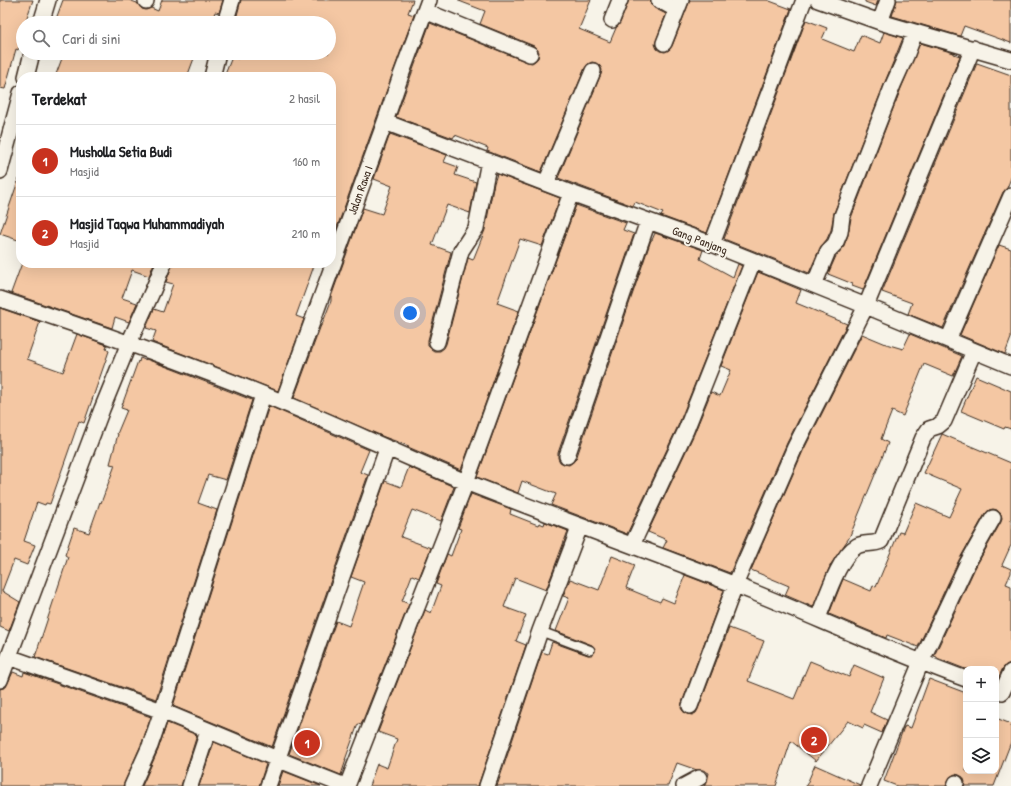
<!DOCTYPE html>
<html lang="id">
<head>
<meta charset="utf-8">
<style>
	body { margin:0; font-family:"Patrick Hand",sans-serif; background:#f6f6f6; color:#202124 }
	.controls { position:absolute; right:12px; bottom:12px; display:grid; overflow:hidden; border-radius:8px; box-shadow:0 4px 16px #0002 }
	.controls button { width:36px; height:36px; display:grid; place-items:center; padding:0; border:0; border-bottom:1px solid #e0e0e0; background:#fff; color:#202124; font:20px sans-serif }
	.you { position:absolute; left:410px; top:313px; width:14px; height:14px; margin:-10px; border:3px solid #fff; border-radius:50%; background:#1a73e8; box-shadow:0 0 0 6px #1a73e833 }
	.badge { display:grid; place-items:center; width:26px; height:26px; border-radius:50%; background:#c8321e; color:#fff; font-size:13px; font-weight:700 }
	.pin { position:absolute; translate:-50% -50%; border:2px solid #fff; box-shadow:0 1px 4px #0006 }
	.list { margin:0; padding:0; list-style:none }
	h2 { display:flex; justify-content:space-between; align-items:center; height:52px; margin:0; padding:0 16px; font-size:17px }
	h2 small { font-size:13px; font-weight:400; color:#757577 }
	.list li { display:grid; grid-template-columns:26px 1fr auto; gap:12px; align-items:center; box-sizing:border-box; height:72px; padding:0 16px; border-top:1px solid #e0e0e0 }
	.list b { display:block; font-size:15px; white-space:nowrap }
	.list p { margin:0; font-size:13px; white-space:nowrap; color:#757577 }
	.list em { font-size:13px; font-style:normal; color:#757577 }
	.icon { flex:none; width:22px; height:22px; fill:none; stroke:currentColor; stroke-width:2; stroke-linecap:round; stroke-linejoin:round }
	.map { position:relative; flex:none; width:1011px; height:786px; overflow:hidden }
	.search { position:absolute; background:#fff; box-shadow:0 4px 16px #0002; left:16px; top:16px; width:320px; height:44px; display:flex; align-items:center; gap:10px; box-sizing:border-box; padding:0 14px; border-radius:22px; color:#757577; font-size:15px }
	.panel { position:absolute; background:#fff; box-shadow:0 4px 16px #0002; left:16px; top:72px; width:320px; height:196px; border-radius:16px }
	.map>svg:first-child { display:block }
	.building { fill:#f4c7a3; stroke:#3b2a1e }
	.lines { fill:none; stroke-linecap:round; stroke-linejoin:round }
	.service-casing { stroke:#3b2a1e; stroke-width:11 }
	.minor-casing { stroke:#3b2a1e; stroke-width:18 }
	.service { stroke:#f7f3e8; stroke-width:8 }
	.minor { stroke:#f7f3e8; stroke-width:15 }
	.labels { text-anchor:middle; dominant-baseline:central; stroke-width:4; stroke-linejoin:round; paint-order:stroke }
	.street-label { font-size:12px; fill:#3b2a1e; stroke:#f7f3e8 }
</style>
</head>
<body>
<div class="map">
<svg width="1011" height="786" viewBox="0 0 1011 786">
	<rect width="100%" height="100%" fill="#f7f3e8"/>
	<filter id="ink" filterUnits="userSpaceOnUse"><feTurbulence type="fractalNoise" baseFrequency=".025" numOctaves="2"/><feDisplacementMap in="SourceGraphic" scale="8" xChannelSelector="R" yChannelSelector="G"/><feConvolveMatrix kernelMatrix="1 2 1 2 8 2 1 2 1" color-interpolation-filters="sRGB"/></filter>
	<g filter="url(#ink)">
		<path class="building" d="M0,0H33L25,23H23V36L18,50L16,49L5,89L0,88Z
			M63,0H129L137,3L142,9L146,10L151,8L158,11L162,0H223L219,13L215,12L211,23H66L56,19Z
			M241,0H413L408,13L414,15L331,244V77H224L232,57L238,59L239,53H329V23H247L236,19Z
			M459,0H591L579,29L610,42L616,28L620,23L629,0H650L651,4L654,8L666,14L655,44L657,49L660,51L665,52L669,50L672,46L690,0H767L791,9L707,233L661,216L663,213L635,202L633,206L558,178L601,74L602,70L600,66L596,63L592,62L588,64L585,68L541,172L487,151L488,148L455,135L453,138L396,117L430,23L527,62L532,63L535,61L538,58L539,52L537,49L534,46L480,24L485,11L459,1Z
			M865,0H878L876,6L865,2Z
			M897,0H1011V43L964,26L960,36L892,16Z
			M806,20L827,28L822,39L854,52L861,35L880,43L884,32L903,38L885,82L834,213L831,230L827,239L820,248L809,273L724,239Z
			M920,43L954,53V54L960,56L863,290L852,286L853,284L828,274L836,256L843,248L848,235L851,218L901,88Z
			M64,53H196L187,77H55Z
			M977,63L1011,75V178L1007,188L1003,192L943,328L908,314L912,303L882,292Z
			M390,134L447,155L444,162L458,167L455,175L476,182L470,213L447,205L432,245L451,252L428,340V345L431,349L434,351H440L444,348L446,344L468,258L473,260L485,230L494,183L497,174L560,198L542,246L520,239L497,303L519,311L461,470L408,447L409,446L384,437L294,398L321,325H322L331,301V297L363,208L382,214L392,186L374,179Z
			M19,178H21V241L0,234Z
			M576,205L626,223L623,230L634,234L558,453V458L560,462L564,464L569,465L573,462L576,459L651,240H652L655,233L703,250L700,259L733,277L738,264L742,266L678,426L627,534L551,505L556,494L522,481L518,493L477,477Z
			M999,245L1011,249V338L1005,354L960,335Z
			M22,263H154L149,276L132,270L122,298L137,303L129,322L115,317L112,328L11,293Z
			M173,263H315L296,316L304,319L278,391L152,342L156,331L146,328L154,309L163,312L173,284L166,282Z
			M758,272L801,290L796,303L847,324L787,443L730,573L663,548L667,540L648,532L694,434L711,392L720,396L731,370L721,366Z
			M0,308L40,322L27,359L63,372L77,334L107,345L106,349L109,351L84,423L79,421L50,504L46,503L45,505L37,502L24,541L35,545L27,565L14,560L2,591L20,602L9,631L0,627Z
			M862,334L886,344L903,349L910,334L962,356L953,376L924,364L903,416L892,411L881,439L888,443L849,538L831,564L813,607L785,595L789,586L751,570L803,451Z
			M140,358L145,360L146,359L175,370L252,400L226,480L208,475L198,503L217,510L156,699L35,657L68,557L65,555L74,528L89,533L100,502L101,503L115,465L110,464L118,434H117L127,410L121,408L138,361L139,362Z
			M976,376L1011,391V429L1005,427L1004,429L961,411Z
			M269,406L369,450L360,472L368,475L272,747L173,706Z
			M942,434L1011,463V545L1002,565L1011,569V573L1006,584L1011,586V663L1006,665L1003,668L996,683V669H965L937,658V657L934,656L975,568L1001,522L1002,518L1001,514L997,510L993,509L989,510L985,514L959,560L918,647L887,635L886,638L829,614L843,579L871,591L873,586L876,587L899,532L903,533L916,503L949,517L962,489L924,473Z
			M409,467L454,487L441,521L412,510L401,537L431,548L419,578L412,575L402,601L409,604L361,725L358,724L345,760H346L341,775L289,754L336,621L349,626L364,582L351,577L385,481L401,487Z
			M471,494L511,509L510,514L538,525L539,523L544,525L545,522L568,531L546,590L515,578L504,607L526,615L516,641L526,645L478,786H369L377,764L387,768L397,739L378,732L425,610L431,613L441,586L436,584L447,554L451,556L461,529L458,528Z
			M612,556L635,565L626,588L660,602L662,598L674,603L685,575L724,590L682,703L681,708L683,711L687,714L692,715L696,713L698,709L729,628L764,641L748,681L794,699L810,661L849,677L854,665L884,678L870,712L887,720L882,733L864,725L863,728L848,721L816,761L791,741L776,786H704L707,782L709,773L703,770H697L677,763L668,786H497L542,652L548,654L552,642L588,655L593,654L595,652V649L592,645L556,631L569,598L563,596L570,579L599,590Z
			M13,672L23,676L24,672L151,717L142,743L123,786H0V689L6,687Z
			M929,679L966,693V771H996V718L1011,724V742L994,786H964L965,782L963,777L959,775L955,774L950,777L946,786H897L884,781L904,727H905V726L911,728Z
			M167,723L197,735L181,786H142L158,750Z
			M214,742L266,764L259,786H199Z
			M815,765L860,785V786H806Z
			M283,771L321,786H278Z"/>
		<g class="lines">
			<g class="service-casing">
				<path id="service" d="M540,631L590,650"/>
			</g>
			<g class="minor-casing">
				<path id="minor" d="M659,0L677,10
					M818,0L880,22L1011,60
					M146,1V0
					M425,11L530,54
					M612,20L620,0
					M880,22L888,0
					M41,23L48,0
					M225,23L232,0
					M664,43L681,0
					M26,77L32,53
					M212,77L218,53
					M385,122L571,193L712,244L866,306L1011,366
					M0,171L21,93
					M546,183L593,71
					M712,244L804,0
					M814,285L828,251L835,244L840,232L842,216L893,85L906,56L915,32
					M0,299C96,331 191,364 284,403C345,428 405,457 466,482C561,520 658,554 753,592C824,621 894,653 966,679
					M948,340L1011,196
					M437,342L461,251L476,228L489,161
					M283,402L385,122L400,78L429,0
					M567,456L648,221
					M632,545L686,430L753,261
					M818,618C826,599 839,556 857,546C864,542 873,545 881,541L923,438L929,429L938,426L944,421L974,351
					M9,657L162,711L277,759L345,786
					M0,680L102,409L129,343L153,290L164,263
					M1002,692L1011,672
					M690,706L735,585L795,447L866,306L973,48
					M132,786L150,746L162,711L263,395
					M190,786L208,731
					M268,786L387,449
					M347,786L466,482L571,193
					M487,786L540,631L580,526
					M684,786L699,778
					M869,786L921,662L967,564L993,518
					M955,786L956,783"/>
			</g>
			<use href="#service" class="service"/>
			<use href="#minor" class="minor"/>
		</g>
	</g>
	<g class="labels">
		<g class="street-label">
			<text transform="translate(360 190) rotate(-70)">Jalan Rawa I</text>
			<text transform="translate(700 240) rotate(21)">Gang Panjang</text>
		</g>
	</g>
</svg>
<div class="controls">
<button>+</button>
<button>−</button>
<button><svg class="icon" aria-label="layers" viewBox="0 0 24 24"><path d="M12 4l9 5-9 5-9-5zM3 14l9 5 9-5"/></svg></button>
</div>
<div class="you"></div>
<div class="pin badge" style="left:307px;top:743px">1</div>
<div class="pin badge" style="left:814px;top:740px">2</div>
<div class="search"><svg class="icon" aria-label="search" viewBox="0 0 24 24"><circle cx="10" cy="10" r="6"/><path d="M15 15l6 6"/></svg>Cari di sini</div>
<section class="panel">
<h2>Terdekat<small>2 hasil</small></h2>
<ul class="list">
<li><span class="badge">1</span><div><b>Musholla Setia Budi</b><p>Masjid</p></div><em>160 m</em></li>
<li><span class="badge">2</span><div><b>Masjid Taqwa Muhammadiyah</b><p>Masjid</p></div><em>210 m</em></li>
</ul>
</section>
</div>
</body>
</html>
